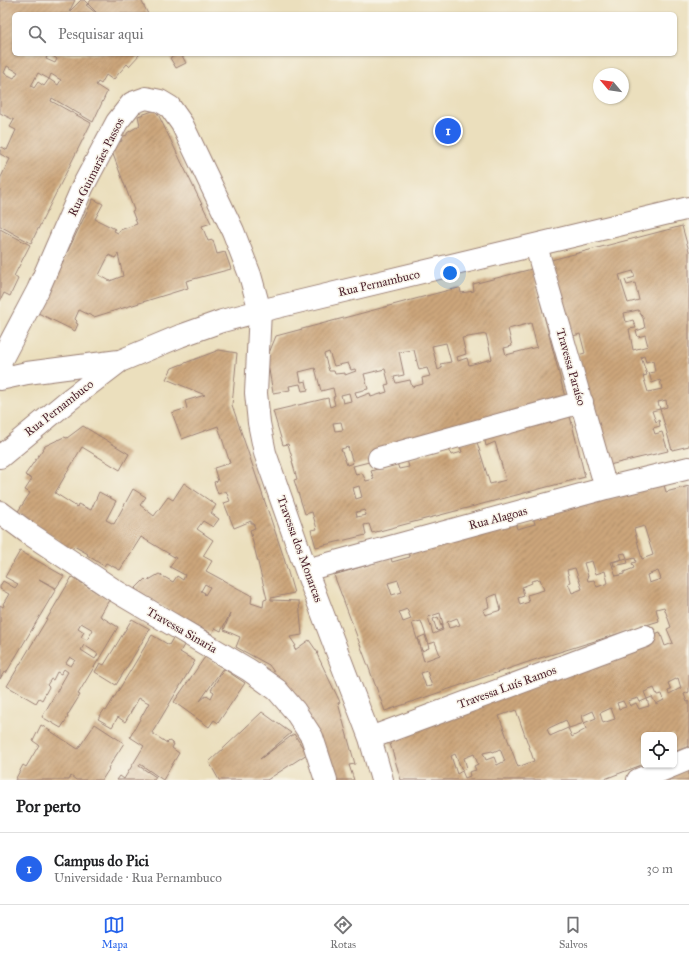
<!DOCTYPE html>
<html lang="pt">
<head>
<meta charset="utf-8">
<style>
	body { margin:0; font-family:"IM FELL Great Primer",serif; background:#f2f2f2; color:#202124 }
	.controls { position:absolute; right:12px; bottom:12px; display:grid; overflow:hidden; border-radius:6px; box-shadow:0 1px 3px #0004 }
	.controls button { width:36px; height:36px; display:grid; place-items:center; padding:0; border:0; border-bottom:1px solid #e0e0e0; background:#fff; color:#202124; font:20px sans-serif }
	.compass { position:absolute; left:593px; top:68px; width:36px; height:36px; border-radius:50%; background:#fff; box-shadow:0 1px 3px #0004; rotate:299deg }
	.you { position:absolute; left:450px; top:273px; width:14px; height:14px; margin:-10px; border:3px solid #fff; border-radius:50%; background:#1a73e8; box-shadow:0 0 0 6px #1a73e833 }
	.badge { display:grid; place-items:center; width:26px; height:26px; border-radius:50%; background:#2563eb; color:#fff; font-size:13px; font-weight:700 }
	.pin { position:absolute; translate:-50% -50%; border:2px solid #fff; box-shadow:0 1px 4px #0006 }
	.list { margin:0; padding:0; list-style:none }
	h2 { display:flex; justify-content:space-between; align-items:center; height:52px; margin:0; padding:0 16px; font-size:17px }
	h2 small { font-size:13px; font-weight:400; color:#757577 }
	.list li { display:grid; grid-template-columns:26px 1fr auto; gap:12px; align-items:center; box-sizing:border-box; height:72px; padding:0 16px; border-top:1px solid #e0e0e0 }
	.list b { display:block; font-size:15px; white-space:nowrap }
	.list p { margin:0; font-size:13px; white-space:nowrap; color:#757577 }
	.list em { font-size:13px; font-style:normal; color:#757577 }
	.icon { flex:none; width:22px; height:22px; fill:none; stroke:currentColor; stroke-width:2; stroke-linecap:round; stroke-linejoin:round }
	.map { position:relative; flex:none; width:689px; height:780px; overflow:hidden }
	.search { position:absolute; background:#fff; box-shadow:0 1px 3px #0004; left:12px; right:12px; top:12px; height:44px; display:flex; align-items:center; gap:10px; box-sizing:border-box; padding:0 14px; border-radius:6px; color:#757577; font-size:15px }
	.sheet { height:124px; background:#fff }
	nav { display:flex; justify-content:space-around; align-items:center; box-sizing:border-box; height:56px; border-top:1px solid #e0e0e0; background:#fff; font-size:11px; color:#757577 }
	nav a { display:grid; justify-items:center; gap:2px }
	nav .on { color:#2563eb }
	.map>svg:first-child { display:block }
	.building { fill:url(#building-hatch); fill-rule:evenodd }
	.lines { fill:none; stroke-linecap:round; stroke-linejoin:round }
	.street-casing { stroke:#9a7f74; stroke-width:24 }
	.secondary-casing { stroke:#9a7f74; stroke-width:24 }
	.street { stroke:#fff; stroke-width:22 }
	.secondary { stroke:#fff; stroke-width:22 }
	.labels { text-anchor:middle; dominant-baseline:central; stroke-width:3; stroke-linejoin:round; paint-order:stroke }
	.street-label { font-size:12px; fill:#4a1f2b; stroke:#f7f3e8 }
</style>
</head>
<body>
<div class="map">
<svg width="689" height="780" viewBox="0 0 689 780">
	<defs>
		<pattern id="building-hatch" width="6" height="6" patternUnits="userSpaceOnUse"><rect width="6" height="6" fill="#cca67b"/><path d="M-1 1l2-2M0 6l6-6M5 7l2-2" fill="none" stroke="#a88765"/></pattern>
	</defs>
	<rect width="100%" height="100%" fill="#f7f3e8"/>
	<filter id="ink" filterUnits="userSpaceOnUse"><feTurbulence type="fractalNoise" baseFrequency=".025" numOctaves="2"/><feDisplacementMap in="SourceGraphic" scale="8" xChannelSelector="R" yChannelSelector="G"/><feConvolveMatrix kernelMatrix="1 2 1 2 8 2 1 2 1" color-interpolation-filters="sRGB"/></filter>
	<filter id="wash" filterUnits="userSpaceOnUse"><feTurbulence type="fractalNoise" baseFrequency=".012" numOctaves="4" result="noise"/><feDisplacementMap in="SourceGraphic" scale="16" xChannelSelector="R" yChannelSelector="G"/><feGaussianBlur stdDeviation="0.9" result="paint"/><feColorMatrix in="noise" values="0 0 0 0 0 0 0 0 0 0 0 0 0 0 0 0 0 1.4 0 .05"/><feComposite in="paint" operator="in"/></filter>
	<g filter="url(#wash)">
		<rect width="100%" height="100%" fill="#ebdfbd"/>
		<g id="blocks">
			<path class="building" d="M0,0H75L69,12L81,0H84L88,4L86,5L97,14H14V54H48L46,59L55,63L57,59L50,54H140L129,66L127,64L113,80L106,75L101,84L98,82L96,85L107,92L93,122L52,98L51,101L91,123L31,243L0,226V179L10,159L0,154V152L2,147L7,150L16,130L10,127L14,120L0,113ZM7,66L18,72L14,78L4,73ZM38,73L49,79L51,74L61,80L58,85L49,79L44,86L38,82L34,88L31,86Z
				M91,0H141L148,14H98L88,4Z
				M177,54H181L186,63L176,68L170,58Z
				M156,110L211,223L202,226L208,241L213,240L217,254L225,252L231,269L186,281L188,288L94,317L79,310L75,319L77,321L76,323L78,324L75,331L38,313L93,199L103,204L95,219L115,229L114,231L118,233L120,230L137,224L132,211L134,210L111,149L117,146V143L122,141L121,137L127,135V133L140,125L138,116ZM118,254L123,276L110,281L99,275L109,255L115,258Z
				M682,226L689,251V446L672,450L660,409L667,407L666,400L658,402L660,409L652,411L656,422L659,420L660,426L653,428L655,434L662,432L668,451L609,465L578,355L585,353L580,334L573,336L551,260ZM633,271L635,277L625,280L627,285L635,283L639,300L628,303L619,275ZM638,310L643,318L645,328L636,331L638,337L645,335L648,346L633,350L629,329L636,328L633,320L626,322L624,313ZM644,356L646,362L653,360L655,372L649,373L652,383L660,380L662,389L648,392L643,376L647,375L641,357Z
				M0,229L30,245L14,276L18,279L10,296L4,293L0,301Z
				M532,269L565,397L368,457L369,462L353,466L356,475L362,473L366,481L374,479L371,471L397,463L399,469L409,467L407,460L449,448L451,455L462,452L459,444L476,439L490,484L506,480L495,442L486,446L484,436L549,422L550,424L553,422L551,414L568,408L585,477L372,533L369,524L364,525L366,535L316,547L311,530L317,529L312,512L305,514L294,480L297,479L292,461H293L288,444L283,445L273,411L328,398L330,407L335,405L333,397H335L333,388L321,391L315,368L299,372L301,382L306,381L308,390L302,391L300,384L289,386L290,390L273,393L267,358L276,336L449,290L460,288L461,293L474,291L473,284ZM531,323L537,347L506,355L504,348L512,346L508,329ZM486,334L492,359L469,365L467,358L458,361L457,357L466,354L462,338ZM446,343L451,362L440,364L442,368L438,370L432,346ZM414,350L419,370L427,368L430,376L422,378L423,384L412,387L410,380L396,383L394,377L404,375L399,352ZM329,352L334,366L348,363L351,370L355,369L356,371L345,375V373L335,374L334,371H329L324,354ZM385,369L389,384L385,385L387,392L371,397L370,393L357,398L355,392L368,389L364,374ZM349,393L351,401L343,403L341,395ZM341,422L343,430L335,431L333,423ZM348,447L353,463L347,465L341,449ZM359,486L362,497L356,499L353,488ZM365,510L366,515L357,517L356,512Z
				M219,350L237,353L232,405L283,555L294,593L271,598V600L299,601L302,635L290,637L296,646L294,647L295,650L309,640L318,653L317,654L326,673L340,702L338,703L355,764L349,765L354,780H332L292,697L269,665L236,647L240,637L224,630L230,614L221,631L215,628L212,634L170,611L135,589L145,579L147,581L159,574L173,582L177,576L183,580L185,575L170,567L176,558L141,537L120,570L106,563L104,566L87,555L88,554L74,546L71,551L58,544L60,541L17,513L30,493L25,490L32,479L25,475L45,446L64,437L67,438L83,426L129,454L120,470L82,447L55,493L77,507L78,504L91,510L99,492L116,501L106,520L114,524L133,489L146,497L140,505L154,516L168,497L173,500L184,483L216,505L211,513L219,519L213,527L203,521L197,529L213,540L203,556L212,561L206,571L252,596L251,603L263,607L264,600L267,599L250,530L255,528L253,523H251V521L234,528L224,503L230,501L226,491L218,494L214,482L218,481L214,468L230,463L218,426L182,439L172,413L187,408L185,401L205,395L166,379L172,368ZM205,584L210,587L205,595L204,594L205,593L201,591Z
				M664,485L666,492L689,486V692L684,694L687,702L689,701V746L674,752V735H644V764L602,780H401L388,737L660,632L665,646L673,643L667,629L671,627L664,607L656,609L659,621L537,659L385,711L334,575L391,558L392,562L410,557L408,553L515,522L517,529L535,524L533,517ZM644,526L653,555L642,559L634,529ZM625,553L627,558L613,562L614,566L628,563L627,560L635,558L636,562L632,563L634,568L624,572V574L616,576L611,562L622,559L620,554ZM592,561L596,574L605,571L608,583L597,587L594,580L588,581L587,577L588,576L584,563ZM575,568L582,589L572,593L568,583L570,582L567,570ZM658,571L661,579L649,583L647,575ZM540,579L544,590L527,595L529,602L520,605L518,598L524,596L522,587L532,583L531,581ZM398,580L402,592L392,595L388,583ZM497,594L501,610L485,615L483,610L489,607L487,598ZM407,609L411,619L403,622L399,612ZM440,613L443,624H441L443,630L433,634L428,617ZM457,618L460,625L449,628L447,622ZM421,621L429,644L435,642L440,655L424,661L412,623ZM427,671L432,686L426,687L421,673ZM678,678L681,688L669,694L668,691L671,690L668,683ZM654,688L657,695L662,694L664,700L656,704L652,697L647,699L649,706L639,709L636,703L630,706L628,701L638,698L640,702L647,699L644,692ZM623,701L626,707L619,709L617,703ZM611,708L615,719L603,723L600,713ZM516,710L534,761L518,767L499,716ZM593,711L596,718L584,723L582,716ZM566,720L569,728L584,723L586,729L572,737L568,728L550,736L547,729ZM500,749L505,761L497,765L494,757L486,760L483,753L492,751L493,752ZM455,754L462,770L467,768L464,758L474,754L478,764L474,766L476,770L469,772L470,776L465,778L462,771L457,774L451,756Z
				M20,551L64,576L56,588L39,579L56,589L6,673L4,672L0,679V605L3,607L4,605L3,604L9,594L0,589V586L3,581L15,588L18,584L5,577Z
				M72,577L109,600L100,616L118,627L78,694L80,695L67,716L68,717L61,728L42,717L68,672L64,669L61,674L57,672L53,680L51,679L47,685L49,687L42,700L39,698L36,703L7,686ZM81,623L93,630L87,640L81,637L84,632L78,628ZM84,645L98,654L95,659L81,650ZM70,657L75,660L71,666L66,663Z
				M438,617L442,629L437,631L433,619Z
				M132,619L150,629L116,685L95,672L100,663L104,665Z
				M152,635L169,645L173,638L184,645L180,652L195,661L152,733L167,743L169,741L174,744L172,748L179,753L163,780L140,764L139,766L156,777L154,780L143,779L142,780H117L120,776L124,779L144,746L130,737L149,703L139,698L125,722L118,717L112,727L98,719L104,710L106,711Z
				M425,635L429,648L422,651L418,638Z
				M205,657L223,668L200,701L207,695L211,698L214,692L211,690L224,669L245,683L218,723L214,720L209,727L174,702Z
				M262,712L291,733L260,759L294,734L307,754L267,780H219L209,762Z
				M95,724L124,743L108,768L109,769L102,780H76L71,776L69,780H15L23,765L26,767L39,745L33,741L41,725L78,749Z
				M689,764V780H651Z"/>
		</g>
	</g>
	<g filter="url(#ink)">
		<use href="#blocks" fill-opacity="0" stroke="#9a7f74" stroke-width="1"/>
		<g class="lines">
			<g class="street-casing">
				<path id="street" d="M536,246L606,488
					M0,362L38,290L83,186L117,122L132,103L146,98L160,101L170,107L182,124L233,231L250,275L260,311L256,393L259,423L265,453L306,570L370,738L382,780
					M379,458L582,402
					M0,512L27,532L114,590L249,670L277,690L295,711L312,737L326,780
					M306,570L606,488L689,468
					M370,738L645,636
					M638,780L689,759"/>
			</g>
			<g class="secondary-casing">
				<path id="secondary" d="M0,379L27,373L119,361
					M0,457L69,400L120,361L180,336L222,321L260,311L689,208"/>
			</g>
			<use href="#street" class="street"/>
			<use href="#secondary" class="secondary"/>
		</g>
	</g>
	<g class="labels">
		<g class="street-label">
			<text transform="translate(96 167) rotate(-63)">Rua Guimarães Passos</text>
			<text transform="translate(379 283) rotate(-13)">Rua Pernambuco</text>
			<text transform="translate(571 367) rotate(74)">Travessa Paraíso</text>
			<text transform="translate(59 408) rotate(-38)">Rua Pernambuco</text>
			<text transform="translate(498 518) rotate(-15)">Rua Alagoas</text>
			<text transform="translate(300 549) rotate(70)">Travessa dos Monarcas</text>
			<text transform="translate(182 630) rotate(30)">Travessa Sinaria</text>
			<text transform="translate(507 687) rotate(-20)">Travessa Luís Ramos</text>
		</g>
	</g>
</svg>
<div class="controls">
<button><svg class="icon" aria-label="locate" viewBox="0 0 24 24"><circle cx="12" cy="12" r="6"/><path d="M12 2v4M12 18v4M2 12h4M18 12h4"/></svg></button>
</div>
<svg class="compass" viewBox="-18 -18 36 36"><path d="M0-13l5 13h-10z" fill="#e53935"/><path d="M0 13l5-13h-10z" fill="#757577"/></svg>
<div class="you"></div>
<div class="pin badge" style="left:448px;top:131px">1</div>
<div class="search"><svg class="icon" aria-label="search" viewBox="0 0 24 24"><circle cx="10" cy="10" r="6"/><path d="M15 15l6 6"/></svg>Pesquisar aqui</div>
</div>
<section class="sheet">
<h2>Por perto<small></small></h2>
<ul class="list">
<li><span class="badge">1</span><div><b>Campus do Pici</b><p>Universidade · Rua Pernambuco</p></div><em>30 m</em></li>
</ul>
</section>
<nav>
<a class="on"><svg class="icon" aria-label="map" viewBox="0 0 24 24"><path d="M3 6l6-2 6 2 6-2v14l-6 2-6-2-6 2zM9 4v14M15 6v14"/></svg>Mapa</a>
<a><svg class="icon" aria-label="directions" viewBox="0 0 24 24"><path d="M12 3l9 9-9 9-9-9zM9 14v-3h6M13 9l2 2-2 2"/></svg>Rotas</a>
<a><svg class="icon" aria-label="saved" viewBox="0 0 24 24"><path d="M7 4h10v16l-5-4-5 4z"/></svg>Salvos</a>
</nav>
</body>
</html>
